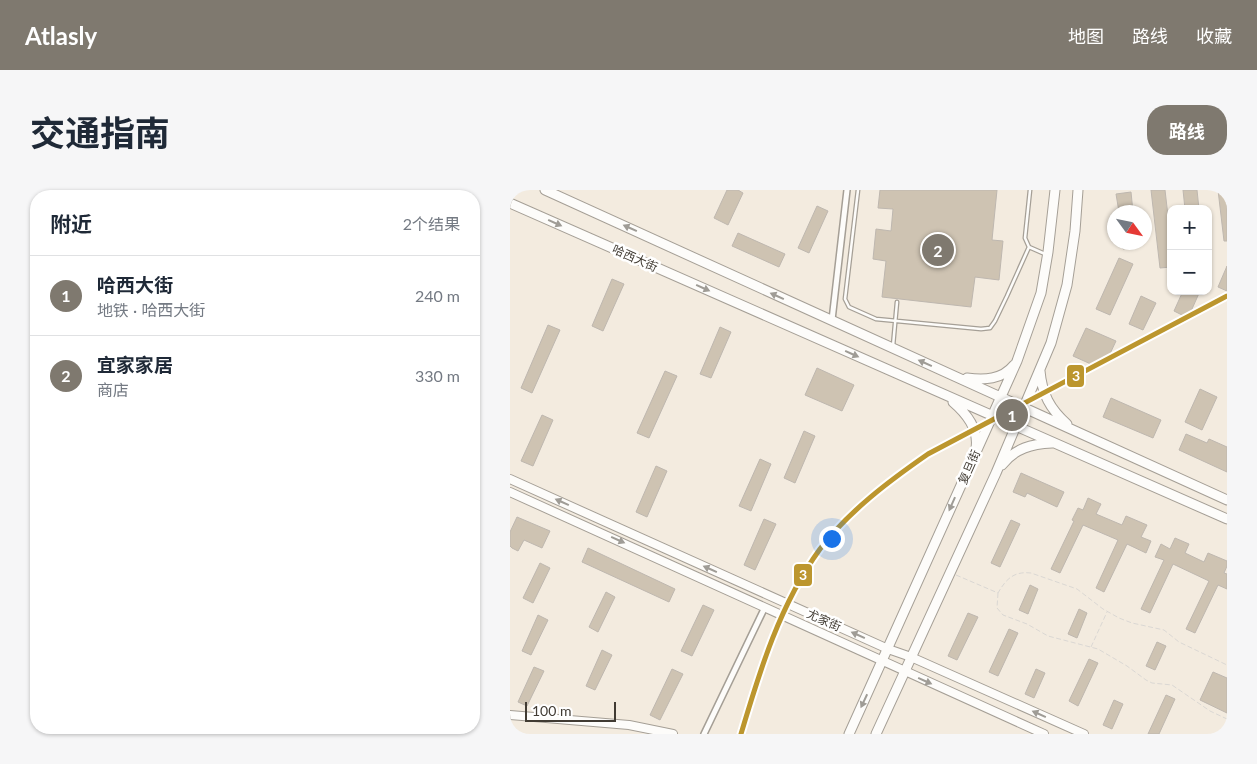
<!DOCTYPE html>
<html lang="zh">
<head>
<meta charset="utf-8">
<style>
	body { margin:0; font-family:Lato,"Noto Sans SC",sans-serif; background:#f6f6f7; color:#1f2937 }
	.controls { position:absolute; right:15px; top:15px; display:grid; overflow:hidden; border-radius:10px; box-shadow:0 1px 4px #0004 }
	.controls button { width:45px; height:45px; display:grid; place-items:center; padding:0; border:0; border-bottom:1px solid #e0e1e3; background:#fff; color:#1f2937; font:25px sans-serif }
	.compass { position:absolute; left:597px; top:15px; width:45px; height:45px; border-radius:50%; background:#fff; box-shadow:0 1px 4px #0004; rotate:123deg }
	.scale { position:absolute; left:15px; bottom:12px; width:91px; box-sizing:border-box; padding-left:5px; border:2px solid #413b33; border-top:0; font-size:14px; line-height:18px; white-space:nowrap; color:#413b33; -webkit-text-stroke:4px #fff; paint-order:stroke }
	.you { position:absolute; left:321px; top:348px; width:18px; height:18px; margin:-12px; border:4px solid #fff; border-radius:50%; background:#1a73e8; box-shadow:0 0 0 8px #1a73e833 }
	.badge { display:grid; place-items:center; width:32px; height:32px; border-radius:50%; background:#7f796f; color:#fff; font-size:16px; font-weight:700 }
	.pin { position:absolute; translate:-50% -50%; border:2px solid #fff; box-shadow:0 1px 5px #0006 }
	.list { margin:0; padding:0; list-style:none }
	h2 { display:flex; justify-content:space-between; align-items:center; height:65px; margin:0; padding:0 20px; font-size:21px }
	h2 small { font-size:16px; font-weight:400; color:#747a83 }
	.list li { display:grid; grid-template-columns:32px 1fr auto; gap:15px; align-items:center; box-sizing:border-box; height:80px; padding:0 20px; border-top:1px solid #e0e1e3 }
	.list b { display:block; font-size:19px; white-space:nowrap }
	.list p { margin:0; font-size:16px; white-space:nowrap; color:#747a83 }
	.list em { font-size:16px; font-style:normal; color:#747a83 }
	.map { position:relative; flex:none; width:717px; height:544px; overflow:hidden; border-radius:20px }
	header { display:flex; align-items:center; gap:30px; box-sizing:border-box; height:70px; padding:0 25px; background:#7f796f; color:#fff }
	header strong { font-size:24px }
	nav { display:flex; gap:28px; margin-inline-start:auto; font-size:18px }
	.intro { display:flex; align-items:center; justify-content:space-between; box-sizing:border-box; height:120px; padding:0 30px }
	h1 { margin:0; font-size:35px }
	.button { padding:12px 22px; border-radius:20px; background:#7f796f; color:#fff; font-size:18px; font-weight:700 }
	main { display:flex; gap:30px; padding:0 30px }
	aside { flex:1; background:#fff; border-radius:20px; box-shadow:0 1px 4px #0004 }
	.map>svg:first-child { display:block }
	.building { fill:#cec3b2; stroke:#beb7af }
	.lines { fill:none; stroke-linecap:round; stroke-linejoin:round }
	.lane-casing { stroke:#a59f96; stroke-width:5 }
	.street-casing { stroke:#a59f96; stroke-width:8 }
	.secondary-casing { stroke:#a59f96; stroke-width:10 }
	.primary-casing { stroke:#a59f96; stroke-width:11 }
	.path { stroke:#dad7d3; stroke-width:1; stroke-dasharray:5 2.5; stroke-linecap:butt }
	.lane { stroke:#fdfcfa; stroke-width:2.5 }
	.street { stroke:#fdfcfa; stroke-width:5 }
	.secondary { stroke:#fdfcfa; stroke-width:8 }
	.primary { stroke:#fdfcfa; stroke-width:9 }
	.metro-1-casing { stroke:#fff; stroke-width:9 }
	.metro-1 { stroke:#bc962e; stroke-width:5 }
	.oneway { fill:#9f9c96 }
	.labels { text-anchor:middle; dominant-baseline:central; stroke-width:5; stroke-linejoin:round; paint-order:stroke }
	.street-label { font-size:12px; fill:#413b33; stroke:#fff }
	.line-badge { stroke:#fff; stroke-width:2 }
	.badge-label { font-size:14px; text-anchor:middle; font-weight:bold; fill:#fff }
</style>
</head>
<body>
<header>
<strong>Atlasly</strong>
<nav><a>地图</a><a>路线</a><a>收藏</a></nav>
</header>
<div class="intro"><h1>交通指南</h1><a class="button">路线</a></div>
<main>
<aside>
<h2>附近<small>2个结果</small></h2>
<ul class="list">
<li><span class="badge">1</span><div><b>哈西大街</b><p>地铁 · 哈西大街</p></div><em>240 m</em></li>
<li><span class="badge">2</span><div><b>宜家家居</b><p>商店</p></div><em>330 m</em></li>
</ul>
</aside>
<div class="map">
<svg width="717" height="544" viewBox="0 0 717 544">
	<rect width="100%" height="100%" fill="#f3ebdf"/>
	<path class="building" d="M217,0H228L233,3L218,35L204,28Z
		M370,0H487L482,50L493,51L489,90L465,87L461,117L372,107L376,71L363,69L366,39L381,41L383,19L368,18Z
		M641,0H655L661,52V77L650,78Z
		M673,0H687L689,19H675Z
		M708,0H717V51H714Z
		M621,2L623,22H609L606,4Z
		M307,16L318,21L299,63L288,58Z
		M228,43L275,64L269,77L222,56Z
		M612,52H627L628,57L613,59Z
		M609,68L623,74L600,125L586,119Z
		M717,76V101L708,97Z
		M102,89L114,94L93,141L82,136Z
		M673,101H690L678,128L664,121Z
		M631,106L646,113L633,140L619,134Z
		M38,135L50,140L22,203L11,198Z
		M210,137L221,142L201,188L190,184Z
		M576,138L606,151L598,168L583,175L563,166Z
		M307,178L344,195L332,221L295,205Z
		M155,181L167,186L139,248L127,243Z
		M690,199L707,207L692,240L675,232Z
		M601,208L651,230L643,248L593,227Z
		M32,225L43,230L23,276L11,271Z
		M294,241L305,246L285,293L274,288Z
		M676,244L697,253L699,249L717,257V282L669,260Z
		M250,269L261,274L241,321L229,316Z
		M146,276L157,281L137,327L126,322Z
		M511,283L554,302L547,317L517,303L515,307L503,302Z
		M578,308L591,314L586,324L612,335L616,326L637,335L631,347L641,351L636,363L617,354L594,402L586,398L608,350L573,335L550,383L541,379L564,331L562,330L568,318L573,320Z
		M7,327L40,341L32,358L14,350L8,361L2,358L0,356V342Z
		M254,329L266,334L245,380L234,375Z
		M501,330L510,334L490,377L481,373Z
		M665,348L679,354L675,363L694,372L698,363L717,371V376L714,383L717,384V399L708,395L685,443L676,439L699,391L663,374L640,423L631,419L654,370L645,367L651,354L660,359Z
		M78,358L165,399L159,412L72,372Z
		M30,373L40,378L23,413L13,408Z
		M520,395L528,399L518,424L509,420Z
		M96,402L105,407L88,442L79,437Z
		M193,415L204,420L182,466L171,461Z
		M569,419L577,423L567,448L558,444Z
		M458,423L468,427L447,470L438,466Z
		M28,425L38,430L21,465L12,461Z
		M499,439L508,443L488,486L479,482Z
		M647,452L656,456L645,480L636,476Z
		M92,460L102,465L85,500L76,496Z
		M579,469L588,473L568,516L559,511Z
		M24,477L34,481L17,516L8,512Z
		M162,479L173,484L150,530L140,525Z
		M526,479L535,483L524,508L515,504Z
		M703,482L717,488V523L690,510Z
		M656,505L665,509L649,544H638Z
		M604,510L613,514L602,539L593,535Z"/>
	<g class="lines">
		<g class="lane-casing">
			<path id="lane" d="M348,0L335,109L339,117L366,129L471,139L480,138L485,131L497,106L519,57
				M520,0L515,48L519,57L535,64
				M383,156L387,112"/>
		</g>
		<g class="street-casing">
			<path id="street" d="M322,130L337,0
				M194,544L255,417"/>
		</g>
		<g class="secondary-casing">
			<path id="secondary" d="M0,289L378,459L401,467L574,544
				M0,302L534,544
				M0,525L119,535L163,544"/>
		</g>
		<g class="primary-casing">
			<path id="primary" d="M35,0L717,310
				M0,13L717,329
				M530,181C532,204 540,219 557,234
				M457,188C474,190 492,190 504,175
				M443,212C457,224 469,239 466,258
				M492,275C505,258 522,254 542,253
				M339,544L507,171L531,103L538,62L545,0
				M366,544L486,283L541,153L557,95L565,41L568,0"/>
		</g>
		<path class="path" d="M446,385L488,403C496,389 504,381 521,383L567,399L593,419L609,428L622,433L654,440L669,452L717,475
			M488,403L487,418L493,425L517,434L538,446L588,459L617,476L636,490L642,493L662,495L700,521L717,529
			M581,457L597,422"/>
		<use href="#lane" class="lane"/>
		<use href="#street" class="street"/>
		<use href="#secondary" class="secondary"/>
		<use href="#primary" class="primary"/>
		<g class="metro-1-casing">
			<path id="metro-1" d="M231,544C250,480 270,414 310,359C339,321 379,291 418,264L717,106"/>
		</g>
		<use href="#metro-1" class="metro-1"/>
	</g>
	<defs><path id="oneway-solid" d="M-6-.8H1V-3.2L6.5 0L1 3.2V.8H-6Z" transform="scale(1.25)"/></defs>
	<g class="oneway">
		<use href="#oneway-solid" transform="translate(45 33) rotate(24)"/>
		<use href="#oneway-solid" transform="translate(120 38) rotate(-156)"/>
		<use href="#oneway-solid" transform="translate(193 98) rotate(24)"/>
		<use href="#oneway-solid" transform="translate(267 106) rotate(-156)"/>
		<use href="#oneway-solid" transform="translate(342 164) rotate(24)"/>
		<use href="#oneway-solid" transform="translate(415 173) rotate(-156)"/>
		<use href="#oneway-solid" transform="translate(52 312) rotate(-156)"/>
		<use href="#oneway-solid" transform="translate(442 314) rotate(114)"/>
		<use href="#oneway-solid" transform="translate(108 350) rotate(24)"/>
		<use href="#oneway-solid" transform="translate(200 379) rotate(-156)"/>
		<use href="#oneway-solid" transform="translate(348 445) rotate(-156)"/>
		<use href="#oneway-solid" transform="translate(415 491) rotate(24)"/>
		<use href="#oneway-solid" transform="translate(354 511) rotate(115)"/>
		<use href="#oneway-solid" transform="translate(529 524) rotate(-156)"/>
	</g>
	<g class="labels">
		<g class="street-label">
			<text transform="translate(125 68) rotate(24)">哈西大街</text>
			<text transform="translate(459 277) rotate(-66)">复旦街</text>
			<text transform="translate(314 430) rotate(24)">尤家街</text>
		</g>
	</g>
	<g class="line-badge">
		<rect x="556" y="174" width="19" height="24" rx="5" fill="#bc962e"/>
		<rect x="283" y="373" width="20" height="24" rx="5" fill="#bc962e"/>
	</g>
	<g class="badge-label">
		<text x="566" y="191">3</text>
		<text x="293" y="390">3</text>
	</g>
</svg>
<div class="controls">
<button>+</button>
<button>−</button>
</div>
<svg class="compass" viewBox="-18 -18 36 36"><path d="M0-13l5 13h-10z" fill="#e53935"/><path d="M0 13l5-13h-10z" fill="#747a83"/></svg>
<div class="scale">100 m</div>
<div class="you"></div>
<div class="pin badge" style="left:502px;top:225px">1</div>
<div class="pin badge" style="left:428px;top:60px">2</div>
</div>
</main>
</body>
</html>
